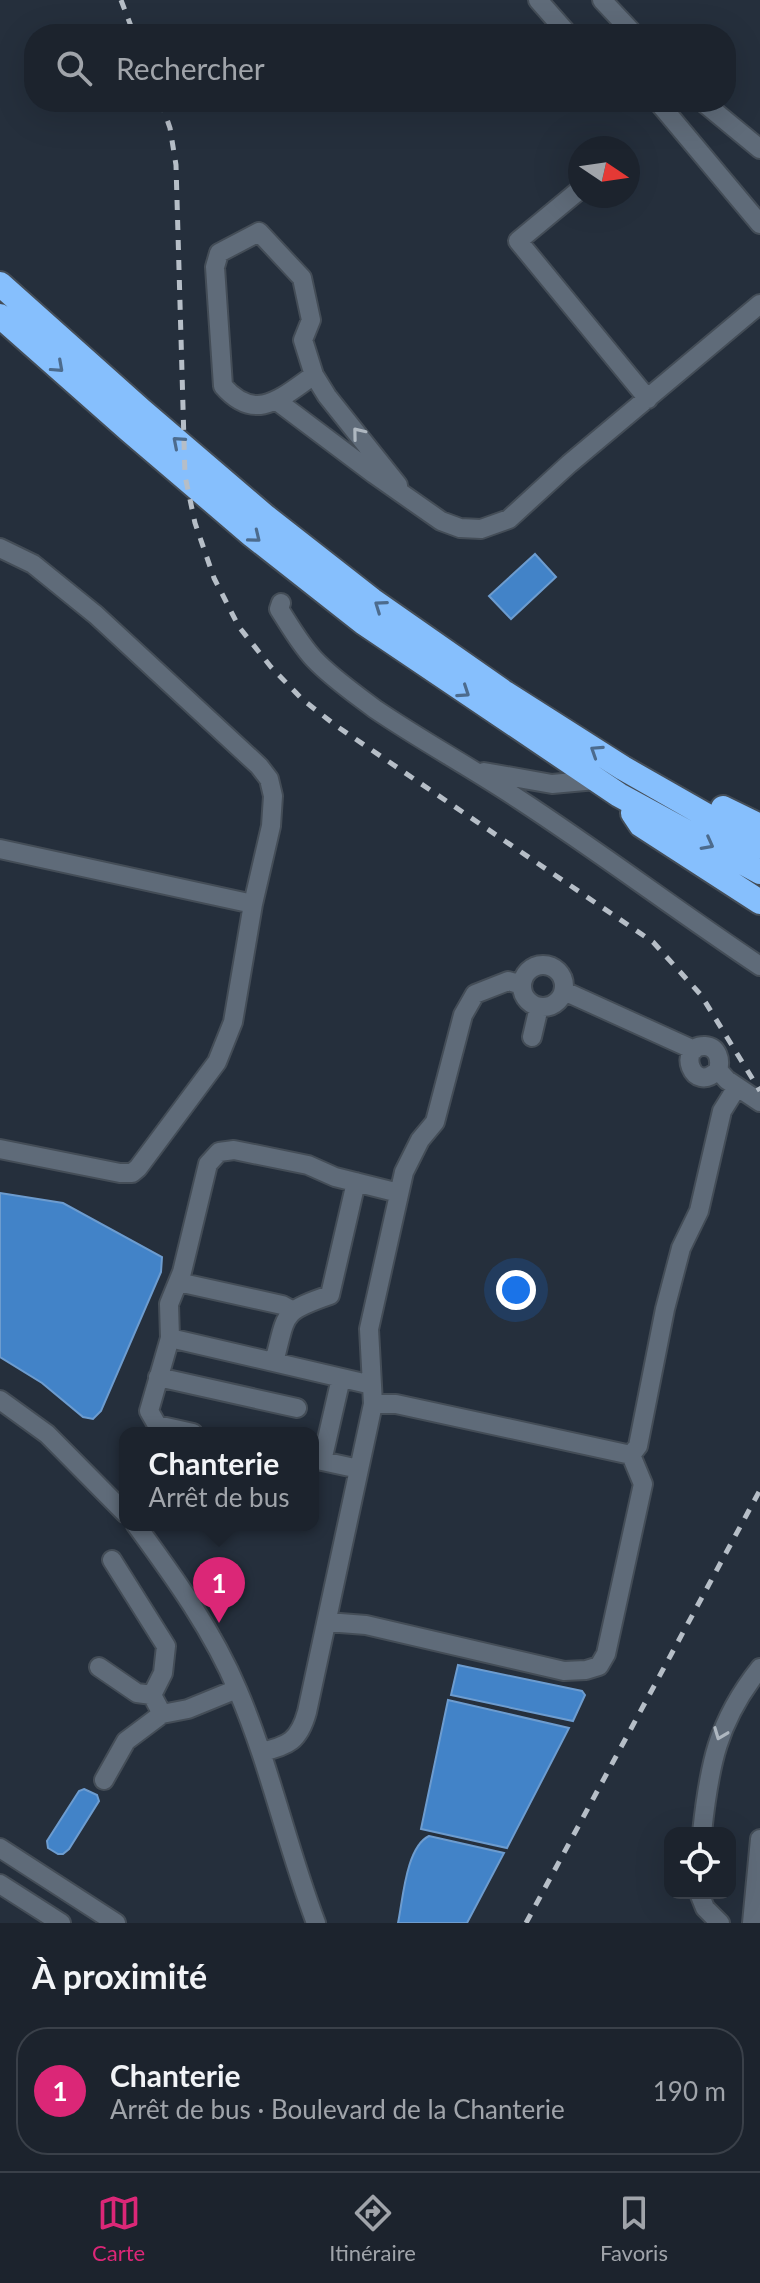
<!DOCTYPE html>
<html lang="fr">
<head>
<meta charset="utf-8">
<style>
	body { margin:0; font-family:Lato,sans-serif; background:#252b35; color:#f1f3f6 }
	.controls { position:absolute; right:24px; bottom:24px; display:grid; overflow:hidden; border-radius:16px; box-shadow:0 8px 32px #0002 }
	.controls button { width:72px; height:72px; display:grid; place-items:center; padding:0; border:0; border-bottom:2px solid #3a4049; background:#1c232d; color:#f1f3f6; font:40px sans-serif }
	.compass { position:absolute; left:568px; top:136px; width:72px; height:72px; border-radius:50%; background:#1c232d; box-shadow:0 8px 32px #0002; rotate:103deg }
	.you { position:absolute; left:516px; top:1290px; width:28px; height:28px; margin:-20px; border:6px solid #fff; border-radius:50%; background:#1a73e8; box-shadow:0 0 0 12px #1a73e833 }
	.badge { display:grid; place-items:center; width:52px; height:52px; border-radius:50%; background:#db2777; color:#fff; font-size:26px; font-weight:700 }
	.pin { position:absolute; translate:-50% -66px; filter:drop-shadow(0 2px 4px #0008) }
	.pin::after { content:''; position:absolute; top:42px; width:28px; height:24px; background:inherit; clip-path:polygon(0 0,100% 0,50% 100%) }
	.popup { position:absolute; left:119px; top:1427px; width:200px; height:104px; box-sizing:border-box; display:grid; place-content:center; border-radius:16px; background:#1c232d; filter:drop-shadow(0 2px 6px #0005); font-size:26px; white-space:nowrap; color:#a0a4aa }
	.popup b { font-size:30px; color:#f1f3f6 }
	.popup::after { content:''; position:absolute; left:50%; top:100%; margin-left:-16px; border:16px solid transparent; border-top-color:#1c232d }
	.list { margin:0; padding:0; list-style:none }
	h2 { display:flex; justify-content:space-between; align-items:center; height:104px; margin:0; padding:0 32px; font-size:34px }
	h2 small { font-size:26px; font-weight:400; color:#a0a4aa }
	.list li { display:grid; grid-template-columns:52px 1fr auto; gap:24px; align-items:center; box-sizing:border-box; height:128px; margin:0 16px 16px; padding:0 16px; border:2px solid #3a4049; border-radius:32px }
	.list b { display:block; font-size:30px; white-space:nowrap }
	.list p { margin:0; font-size:26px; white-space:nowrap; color:#a0a4aa }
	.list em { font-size:26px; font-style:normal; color:#a0a4aa }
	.icon { flex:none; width:44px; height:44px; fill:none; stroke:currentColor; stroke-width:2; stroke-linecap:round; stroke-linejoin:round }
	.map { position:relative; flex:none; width:760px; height:1923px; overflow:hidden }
	.search { position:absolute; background:#1c232d; box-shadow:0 8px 32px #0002; left:24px; right:24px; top:24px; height:88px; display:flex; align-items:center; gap:20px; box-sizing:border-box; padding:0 28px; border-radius:32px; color:#a0a4aa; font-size:30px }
	.sheet { height:248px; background:#1c232d }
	nav { display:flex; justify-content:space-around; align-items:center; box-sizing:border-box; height:112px; border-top:2px solid #3a4049; background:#1c232d; font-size:22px; color:#a0a4aa }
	nav a { display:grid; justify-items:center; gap:4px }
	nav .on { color:#db2777 }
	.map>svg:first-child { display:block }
	.water { fill:#4283c8; stroke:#6d9ccf; stroke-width:2 }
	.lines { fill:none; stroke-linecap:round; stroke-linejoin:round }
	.minor-casing { stroke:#444d57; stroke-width:22 }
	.highway-casing { stroke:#444d57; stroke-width:28 }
	.minor { stroke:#5f6b79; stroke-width:18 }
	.highway { stroke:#86bffd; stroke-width:24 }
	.rail { stroke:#b6bec7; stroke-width:5; stroke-dasharray:10 10; stroke-linecap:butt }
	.oneway { stroke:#4c6b8d }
	.oneway2 { stroke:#aeb7c0 }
</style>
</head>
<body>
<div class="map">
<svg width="760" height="1923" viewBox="0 0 760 1923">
	<rect width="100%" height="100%" fill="#252f3c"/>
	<path class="water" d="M535,554L556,577L511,619L489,596Z
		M0,1193L63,1203L162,1257L161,1272L101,1411L93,1419L83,1417L42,1383L0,1357Z
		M458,1665L582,1691L585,1695L573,1721L451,1695Z
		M448,1700L569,1728L507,1848L421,1829Z
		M84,1789L97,1795L99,1801L69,1849L63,1854H58L48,1848L47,1841L79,1791Z
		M429,1836L504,1853L467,1923H398C403,1899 406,1847 429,1836Z"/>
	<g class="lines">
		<g class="minor-casing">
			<path id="minor" d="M538,0L568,34
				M602,0L634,34
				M658,102L760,224
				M703,102L760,149
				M577,192L518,241L648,399
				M314,375C282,397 256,424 223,386L215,267L219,253L259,232L302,278L311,320L303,340L314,375L327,396L398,485
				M277,401L374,474L441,521L460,528L481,529L509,519L569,464L760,304
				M0,548L33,564L96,615L259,766L269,779L273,796L271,826L253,904L233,1022L217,1062L138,1168L132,1173H120L0,1149
				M281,603L279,609C290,626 300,644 314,659C332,678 354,693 375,709C422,741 472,768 520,800C601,853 679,912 760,966
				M484,772L552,784L596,780
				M0,849L253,904
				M522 986a21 21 0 1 1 42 0a21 21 0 1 1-42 0Z
				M564,991L694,1050
				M532,1037L539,1007
				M718,1070C692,1096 676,1045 705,1046C718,1047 721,1060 718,1070L727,1080L760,1102
				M178,1282L282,1305L293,1311
				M170,1338L169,1304L182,1272L208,1164L219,1152L234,1150L308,1165L335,1177L399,1193
				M274,1362C287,1314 280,1312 330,1295L356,1182
				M158,1377L297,1408
				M0,1400L47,1434L125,1513
				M373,1404H396L631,1455L638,1446L665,1309L681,1248L699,1211L722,1111L737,1087
				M193,1433L157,1425L149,1411L170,1338L372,1385
				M313,1459L359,1469
				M322,1461L341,1378
				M136,1525C174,1577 213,1631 238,1691C270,1766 287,1847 316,1923
				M112,1560L166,1646L163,1673L152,1695L162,1714L188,1709L237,1689
				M327,1622L366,1625L564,1671L586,1670L599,1666L606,1654L643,1484L631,1455
				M99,1667L137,1693L152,1695
				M261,1752C288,1746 299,1741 307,1712L373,1404L369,1329L404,1172L420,1140L435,1122L463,1015L475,994L508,981L522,985
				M104,1780L126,1741L162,1714
				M702,1833C709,1766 717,1722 760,1668
				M0,1848L116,1923
				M0,1884L61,1923
				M699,1893L705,1908L720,1923
				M752,1923L760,1839"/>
		</g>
		<g class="highway-casing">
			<path id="highway" d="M0,284L141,410L266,517L372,600L505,693L623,768L760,846
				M0,316L129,430L252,535L364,623L619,795L760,872
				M723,808L760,826
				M633,813L641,825L760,902"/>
		</g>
		<use href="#minor" class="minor"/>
		<use href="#highway" class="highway"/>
		<path class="rail" d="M121,0L134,34
			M161,102L170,128L176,165L185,476L195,523L214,578L239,627L271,667L302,699L335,725L653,942L701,995L760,1091
			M526,1923L760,1490"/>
	</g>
	<defs><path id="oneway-chevron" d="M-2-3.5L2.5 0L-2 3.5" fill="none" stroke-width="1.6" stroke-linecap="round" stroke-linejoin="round" transform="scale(2)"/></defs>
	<g class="oneway">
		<use href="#oneway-chevron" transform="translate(58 367) rotate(42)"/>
		<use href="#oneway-chevron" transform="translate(178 442) rotate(-139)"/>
		<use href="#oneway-chevron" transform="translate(255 537) rotate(39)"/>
		<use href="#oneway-chevron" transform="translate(380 606) rotate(-145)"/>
		<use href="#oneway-chevron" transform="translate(464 692) rotate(34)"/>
		<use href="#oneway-chevron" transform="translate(596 751) rotate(-147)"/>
		<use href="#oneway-chevron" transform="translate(708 844) rotate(28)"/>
	</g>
	<g class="oneway2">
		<use href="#oneway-chevron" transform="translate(358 433) rotate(-129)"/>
		<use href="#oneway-chevron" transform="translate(720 1734) rotate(111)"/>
	</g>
</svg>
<div class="controls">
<button><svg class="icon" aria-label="locate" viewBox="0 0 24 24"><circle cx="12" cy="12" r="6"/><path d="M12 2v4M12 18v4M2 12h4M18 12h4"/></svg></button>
</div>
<svg class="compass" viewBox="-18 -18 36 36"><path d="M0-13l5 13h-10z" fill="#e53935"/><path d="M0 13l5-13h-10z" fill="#a0a4aa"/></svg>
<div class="you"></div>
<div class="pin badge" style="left:219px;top:1623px">1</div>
<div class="popup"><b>Chanterie</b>Arrêt de bus</div>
<div class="search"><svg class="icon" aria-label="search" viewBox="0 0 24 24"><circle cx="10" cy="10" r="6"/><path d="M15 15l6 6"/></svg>Rechercher</div>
</div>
<section class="sheet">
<h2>À proximité<small></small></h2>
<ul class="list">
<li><span class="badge">1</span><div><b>Chanterie</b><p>Arrêt de bus · Boulevard de la Chanterie</p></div><em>190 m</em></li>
</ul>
</section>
<nav>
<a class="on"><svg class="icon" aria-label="map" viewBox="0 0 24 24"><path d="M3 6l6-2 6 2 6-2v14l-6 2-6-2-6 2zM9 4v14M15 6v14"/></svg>Carte</a>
<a><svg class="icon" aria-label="directions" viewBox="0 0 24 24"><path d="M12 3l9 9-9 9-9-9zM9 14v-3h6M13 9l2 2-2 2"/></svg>Itinéraire</a>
<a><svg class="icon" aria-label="saved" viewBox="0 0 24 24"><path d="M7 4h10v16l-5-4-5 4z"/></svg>Favoris</a>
</nav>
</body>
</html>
